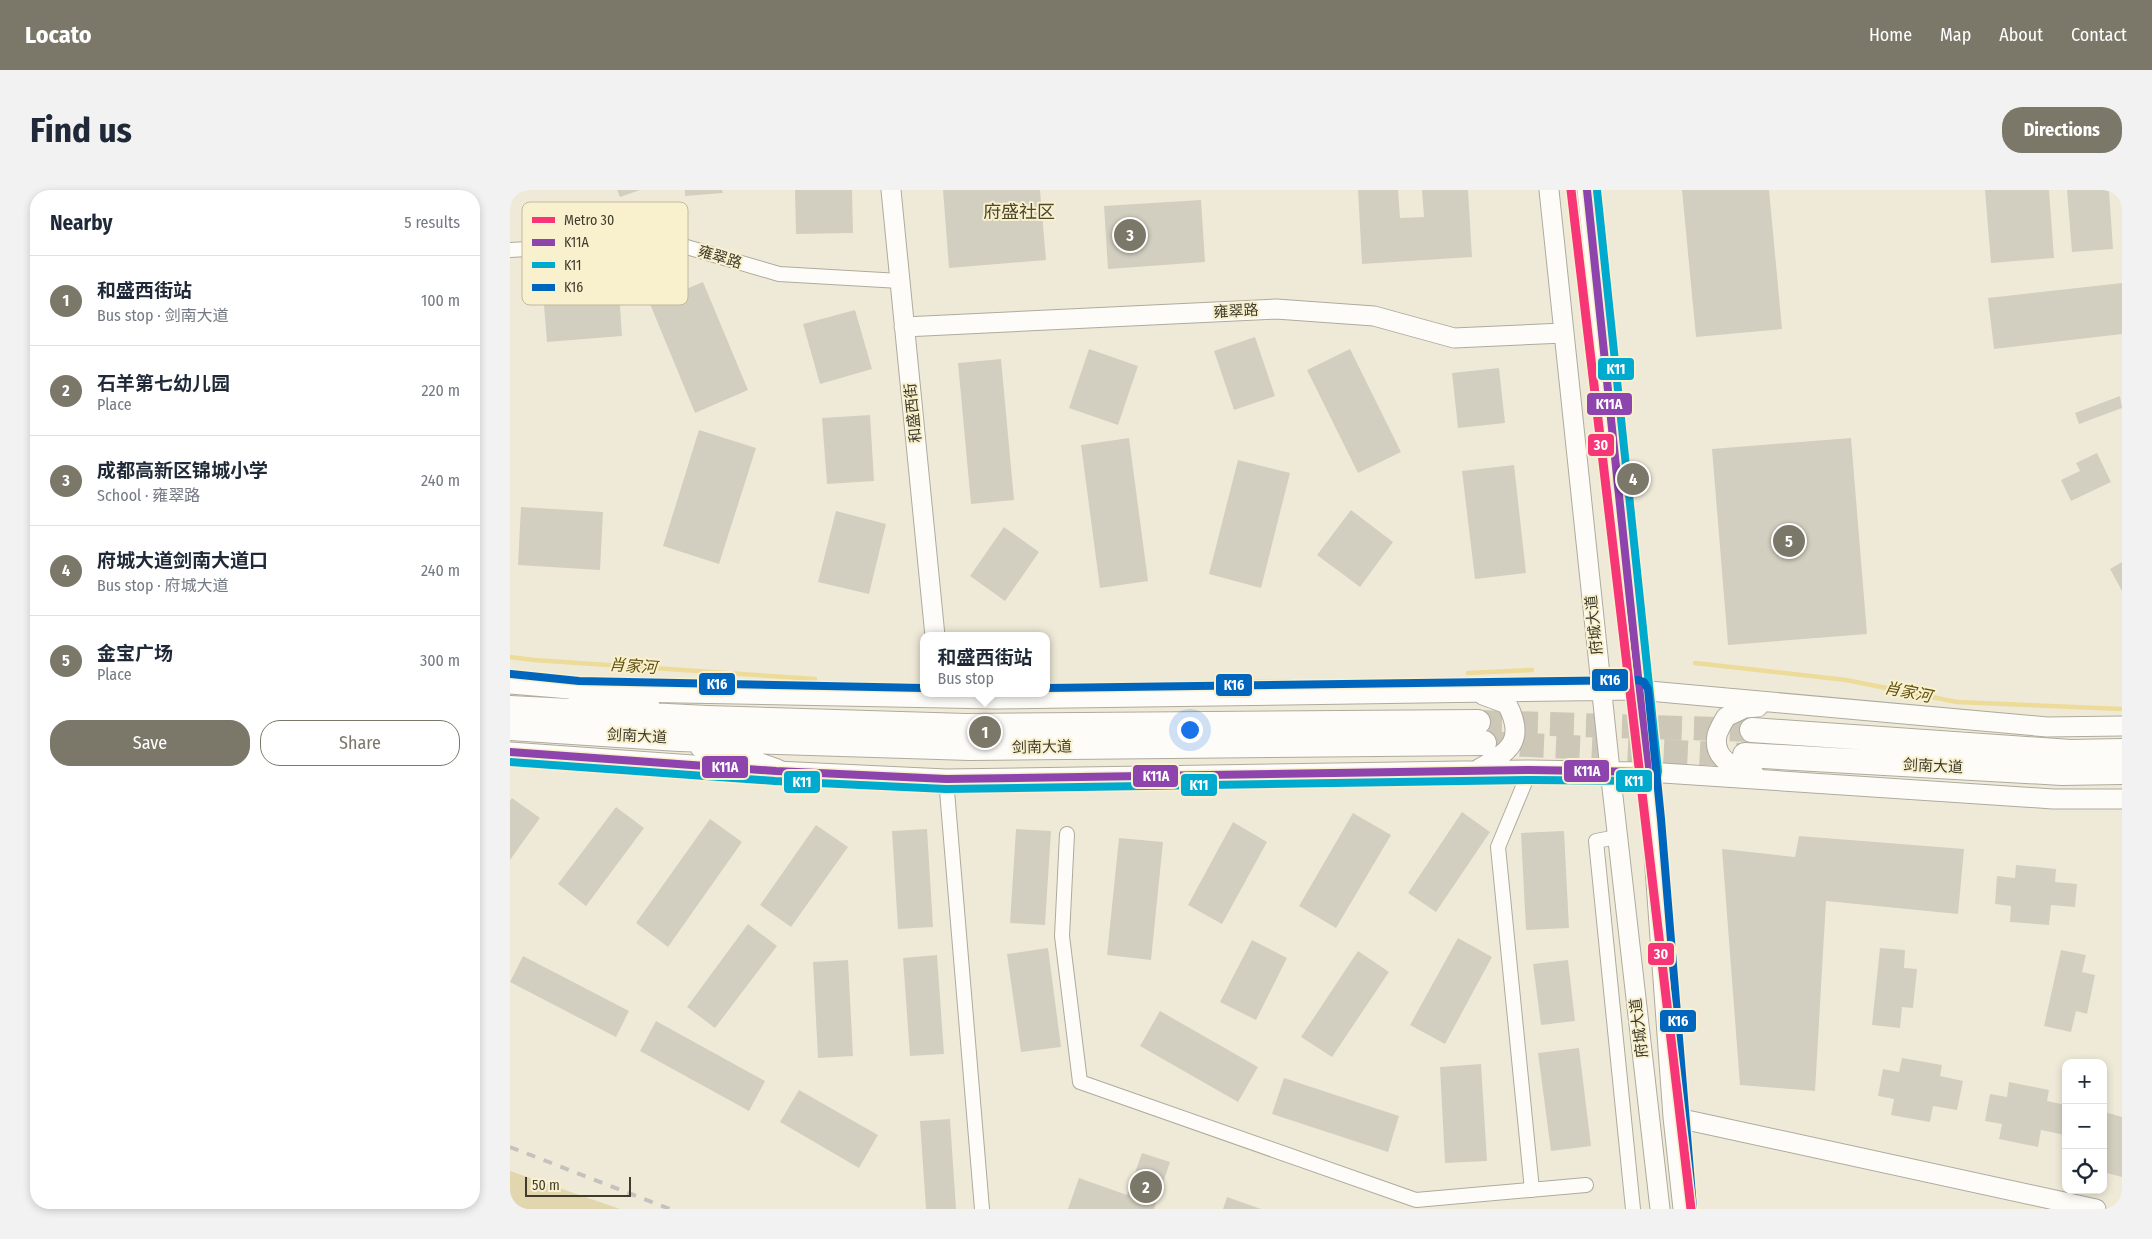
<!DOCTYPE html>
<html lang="en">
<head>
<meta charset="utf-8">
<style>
	body { margin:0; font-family:"Fira Sans Condensed","Noto Sans SC",sans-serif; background:#f2f2f3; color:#1f2937 }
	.controls { position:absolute; right:15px; bottom:15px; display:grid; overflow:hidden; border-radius:10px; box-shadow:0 2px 8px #0003 }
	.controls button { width:45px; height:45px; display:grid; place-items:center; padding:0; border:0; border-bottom:1px solid #e0e1e3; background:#fff; color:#1f2937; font:25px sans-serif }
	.scale { position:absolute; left:15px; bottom:12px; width:106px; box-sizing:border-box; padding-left:5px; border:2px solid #3e3b2d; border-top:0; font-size:14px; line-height:18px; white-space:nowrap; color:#3e3b2d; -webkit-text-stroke:4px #f9f0ce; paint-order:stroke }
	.you { position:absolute; left:679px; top:539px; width:18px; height:18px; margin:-12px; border:4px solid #fff; border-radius:50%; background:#1a73e8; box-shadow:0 0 0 8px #1a73e833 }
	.badge { display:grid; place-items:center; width:32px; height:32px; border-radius:50%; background:#7c7869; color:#fff; font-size:16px; font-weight:700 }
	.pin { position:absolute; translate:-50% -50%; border:2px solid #fff; box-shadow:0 1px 5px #0006 }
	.popup { position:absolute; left:410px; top:442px; width:130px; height:65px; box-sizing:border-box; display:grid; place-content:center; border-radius:10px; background:#fff; filter:drop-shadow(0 1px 4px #0005); font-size:16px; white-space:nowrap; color:#747a83 }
	.popup b { font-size:19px; color:#1f2937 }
	.popup::after { content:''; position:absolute; left:50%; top:100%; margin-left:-10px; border:10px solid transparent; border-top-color:#fff }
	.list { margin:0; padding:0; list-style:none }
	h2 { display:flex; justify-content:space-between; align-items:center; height:65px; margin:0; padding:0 20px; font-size:21px }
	h2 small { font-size:16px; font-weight:400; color:#747a83 }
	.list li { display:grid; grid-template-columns:32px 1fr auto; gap:15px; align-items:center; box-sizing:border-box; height:90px; padding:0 20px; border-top:1px solid #e0e1e3 }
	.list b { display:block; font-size:19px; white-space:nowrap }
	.list p { margin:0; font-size:16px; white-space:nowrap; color:#747a83 }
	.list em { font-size:16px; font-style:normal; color:#747a83 }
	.actions { display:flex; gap:10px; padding:15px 20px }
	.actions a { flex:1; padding:11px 0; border:1px solid #7c7869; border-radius:20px; text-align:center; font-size:18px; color:#7c7869 }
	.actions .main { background:#7c7869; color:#fff }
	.icon { flex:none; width:28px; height:28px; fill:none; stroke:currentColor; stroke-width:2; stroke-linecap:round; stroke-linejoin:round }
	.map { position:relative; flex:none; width:1612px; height:1019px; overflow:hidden; border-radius:20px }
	header { display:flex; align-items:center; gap:30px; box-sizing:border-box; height:70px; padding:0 25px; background:#7c7869; color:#fff }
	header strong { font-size:24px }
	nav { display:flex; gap:28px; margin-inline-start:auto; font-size:18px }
	.intro { display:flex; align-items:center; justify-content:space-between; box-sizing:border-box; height:120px; padding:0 30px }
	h1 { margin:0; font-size:35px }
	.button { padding:12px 22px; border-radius:20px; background:#7c7869; color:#fff; font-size:18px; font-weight:700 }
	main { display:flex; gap:30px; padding:0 30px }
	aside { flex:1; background:#fff; border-radius:20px; box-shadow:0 2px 8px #0003 }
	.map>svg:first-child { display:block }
	.green { fill:#e1d6ad }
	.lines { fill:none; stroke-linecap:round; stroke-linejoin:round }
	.stream { stroke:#ecdb99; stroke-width:4.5 }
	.building { fill:#d3cfc0 }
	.highway-tunnel { stroke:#ccc7b6; stroke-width:24; stroke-dasharray:24 12; stroke-linecap:butt }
	.street-casing { stroke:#aeab9d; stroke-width:16 }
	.secondary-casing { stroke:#aeab9d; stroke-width:21 }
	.highway-casing { stroke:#aeab9d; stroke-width:26 }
	.street { stroke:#fdfcf9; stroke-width:14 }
	.secondary { stroke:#fdfcf9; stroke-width:19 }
	.highway { stroke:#fdfcf9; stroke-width:24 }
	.rail { stroke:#c3c2be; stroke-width:4; stroke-dasharray:9 9; stroke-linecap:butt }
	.bus-1-casing { stroke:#f9f0ce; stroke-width:11 }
	.bus-2-casing { stroke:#f9f0ce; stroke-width:11 }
	.bus-3-casing { stroke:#f9f0ce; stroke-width:11 }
	.bus-1 { stroke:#8e44ad; stroke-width:8 }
	.bus-2 { stroke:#00a9ce; stroke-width:8 }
	.bus-3 { stroke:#0065bd; stroke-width:8 }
	.metro-1-casing { stroke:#f9f0ce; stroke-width:12 }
	.metro-1 { stroke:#f63676; stroke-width:9 }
	.labels { text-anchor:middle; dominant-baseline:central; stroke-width:4; stroke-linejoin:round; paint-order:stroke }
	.street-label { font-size:15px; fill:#3e3b2d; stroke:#f9f0ce }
	.water-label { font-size:16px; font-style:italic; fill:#60510e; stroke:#f9f0ce }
	.quarter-label { font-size:18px; fill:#4e472a; stroke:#f9f0ce }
	.key { fill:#f9f0ce; stroke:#c1ba9e; stroke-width:1 }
	.key-label { font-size:14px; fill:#3e3b2d }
	.line-badge { stroke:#f9f0ce; stroke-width:2 }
	.badge-label { font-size:14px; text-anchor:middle; font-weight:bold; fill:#fff }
</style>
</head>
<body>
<header>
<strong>Locato</strong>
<nav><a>Home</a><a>Map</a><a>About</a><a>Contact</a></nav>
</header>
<div class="intro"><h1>Find us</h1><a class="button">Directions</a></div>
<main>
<aside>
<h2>Nearby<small>5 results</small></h2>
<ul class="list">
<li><span class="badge">1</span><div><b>和盛西街站</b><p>Bus stop · 剑南大道</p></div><em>100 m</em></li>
<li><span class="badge">2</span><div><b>石羊第七幼儿园</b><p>Place</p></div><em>220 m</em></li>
<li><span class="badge">3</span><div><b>成都高新区锦城小学</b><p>School · 雍翠路</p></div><em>240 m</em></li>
<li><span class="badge">4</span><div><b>府城大道剑南大道口</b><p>Bus stop · 府城大道</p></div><em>240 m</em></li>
<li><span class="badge">5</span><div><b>金宝广场</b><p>Place</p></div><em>300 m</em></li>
</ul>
<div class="actions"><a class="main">Save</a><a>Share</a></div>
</aside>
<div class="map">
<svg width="1612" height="1019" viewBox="0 0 1612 1019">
	<rect width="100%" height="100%" fill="#efead8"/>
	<path class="green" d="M0,981L110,1019H0Z"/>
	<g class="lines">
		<path class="stream" d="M0,467L24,470L305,489
			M1185,473L1336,490L1447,512L1612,519
			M958,483L1022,480
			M593,495L779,491"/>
	</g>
	<path class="building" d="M107,0H130L110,7Z
		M175,0H212L213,3L175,6Z
		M285,0H342L343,43L286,44Z
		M433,0H530L536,70L439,78Z
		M848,0H888L890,28L914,27L912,0H958L962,67L852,74Z
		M1172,0H1259L1272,139L1186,147Z
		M1475,0H1539L1544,68L1481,73Z
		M1557,0H1599L1603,59L1562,62Z
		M691,10L695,72L598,79L594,16Z
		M108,86L112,146L37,152L32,91Z
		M193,92L238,200L185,223L140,114Z
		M1612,93V144L1484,159L1478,108Z
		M345,120L362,179L310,194L293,134Z
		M745,147L765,206L724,220L704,161Z
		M579,159L628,176L608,235L559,218Z
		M840,159L891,262L848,283L797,180Z
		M491,169L504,310L461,314L448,173Z
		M989,178L995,233L948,238L942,183Z
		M1610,206L1612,218L1569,234L1565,223Z
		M360,225L364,291L317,294L312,228Z
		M189,240L246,258L209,374L153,356Z
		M619,248L638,391L590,398L571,255Z
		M1341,248L1357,444L1218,455L1202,259Z
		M1587,263L1601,292L1561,311L1551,290L1570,281L1566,273Z
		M728,270L780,283L751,398L699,384Z
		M1004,275L1016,383L965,389L952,281Z
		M11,317L93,322L90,380L8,375Z
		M841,320L883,352L850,397L807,365Z
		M326,321L376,334L359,404L308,392Z
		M494,337L529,362L495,411L460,386Z
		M1612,372V401L1600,379Z
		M2,608L30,628L0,670V611Z
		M106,617L134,638L76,716L48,694Z
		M952,622L980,642L926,722L898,703Z
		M843,623L881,645L826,738L789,716Z
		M200,629L232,652L158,757L126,733Z
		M723,632L757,652L712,734L678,715Z
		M306,635L338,657L281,737L250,715Z
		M417,639L423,737L388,739L382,641Z
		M506,639L541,641L535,735L500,733Z
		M1054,641L1059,738L1016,740L1011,643Z
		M1289,646L1454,659L1448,724L1316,711L1305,901L1230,895L1212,659L1285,667Z
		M609,648L653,652L641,770L597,765Z
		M1506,675L1546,679L1545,692L1567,694L1565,717L1541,715L1539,735L1500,732L1501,716L1485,714L1487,686L1505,688Z
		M238,734L267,756L205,838L177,817Z
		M948,748L982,767L935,854L900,835Z
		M742,750L777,768L746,830L710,812Z
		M538,758L551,857L511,862L497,764Z
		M1370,758L1395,760L1394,778L1407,779L1403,818L1392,817L1390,838L1362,835Z
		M1551,760L1576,765L1572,782L1585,785L1577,824L1566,821L1561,842L1534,836Z
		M848,761L879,782L822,867L791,847Z
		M427,765L434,864L400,866L393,768Z
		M13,766L119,821L106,847L0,792Z
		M338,770L343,866L308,868L303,772Z
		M1058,770L1065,831L1031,835L1023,774Z
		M650,821L748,877L728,912L630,856Z
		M146,831L255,891L239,921L130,861Z
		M1069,858L1081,956L1041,961L1028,863Z
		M1392,868L1432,875L1430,886L1453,891L1447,920L1423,916L1420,932L1381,925L1384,909L1368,906L1373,879L1389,882Z
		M971,874L977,971L935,973L930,877Z
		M774,888L889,926L878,962L762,924Z
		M1499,892L1539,900L1537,911L1556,915L1555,945L1531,940L1528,957L1489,949L1492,934L1475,931L1480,904L1497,907Z
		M289,900L368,945L349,978L270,932Z
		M1595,922L1612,927V987L1593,982Z
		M440,929L446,1019H416L410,931Z
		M632,963L660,972L644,1019H558L569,988L617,1005Z
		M717,1007L751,1019H713Z"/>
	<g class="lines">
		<path class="highway-tunnel" d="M968,532L1242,540
			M974,553L1232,565"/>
		<g class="street-casing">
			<path id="street" d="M0,60L156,51L269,84L390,91
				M1020,580L988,657L1022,1000
				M436,589L472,1019
				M557,644L552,746L570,892L906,1010L1076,995
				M1107,647L1086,651L1123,1019"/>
		</g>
		<g class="secondary-casing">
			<path id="secondary" d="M381,0L425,446
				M1039,0L1100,580L1150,1019
				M1077,0L1138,582L1163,927L1173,1019
				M394,137L766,119L864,126L944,148L1054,143
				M0,494L83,501
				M115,502L486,509L1128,500L1537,537L1612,536
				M0,562L266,581L436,589L1020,580L1138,582L1543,609H1612
				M967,580C998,562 1017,552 997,514L973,505
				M1245,585C1226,578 1202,570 1207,545C1209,539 1213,532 1216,527L1235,518L1248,517
				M1163,927L1586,1019"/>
		</g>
		<g class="highway-casing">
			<path id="highway" d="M68,501L137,514
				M0,518L197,528L456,536L968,532
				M0,538L169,549L460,558L974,553
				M1242,540L1561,562L1612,561
				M192,556L266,581
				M1235,565L1552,583L1612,582"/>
		</g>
		<use href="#street" class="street"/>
		<use href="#secondary" class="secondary"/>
		<use href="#highway" class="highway"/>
		<path class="rail" d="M0,957L160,1019"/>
		<g class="bus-1-casing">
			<path id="bus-1" d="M0,562L266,581L436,589L1020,580L1138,582L1077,0"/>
		</g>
		<g class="bus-2-casing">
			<path id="bus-2" d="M0,572L265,591L436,599L1020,590L1143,591L1147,587L1148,581L1087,0"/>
		</g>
		<g class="bus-3-casing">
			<path id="bus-3" d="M1,484L69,491L414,498
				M536,498L1128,490L1134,492L1138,499L1151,629L1183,1018"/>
		</g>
		<use href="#bus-1" class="bus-1"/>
		<use href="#bus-2" class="bus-2"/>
		<use href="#bus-3" class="bus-3"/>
		<g class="metro-1-casing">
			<path id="metro-1" d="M1061,0L1181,1019"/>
		</g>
		<use href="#metro-1" class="metro-1"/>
	</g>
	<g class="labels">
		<g class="street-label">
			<text transform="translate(210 67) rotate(17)">雍翠路</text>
			<text transform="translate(726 121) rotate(-3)">雍翠路</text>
			<text transform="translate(403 223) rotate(-96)">和盛西街</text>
			<text transform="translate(1084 435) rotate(-96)">府城大道</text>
			<text transform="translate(127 546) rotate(3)">剑南大道</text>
			<text transform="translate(532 557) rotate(-1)">剑南大道</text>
			<text transform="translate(1423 576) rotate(3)">剑南大道</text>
			<text transform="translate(1129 838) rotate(-97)">府城大道</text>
		</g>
		<g class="water-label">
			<text transform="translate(123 476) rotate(4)">肖家河</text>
			<text transform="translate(1398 502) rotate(11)">肖家河</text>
		</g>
		<g class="quarter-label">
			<text x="509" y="22">府盛社区</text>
		</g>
	</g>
	<rect x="12" y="12" width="166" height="103" rx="8" class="key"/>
	<rect x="22" y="27" width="23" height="6" fill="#f63676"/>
	<rect x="22" y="49" width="23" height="7" fill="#8e44ad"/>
	<rect x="22" y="72" width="23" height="6" fill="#00a9ce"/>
	<rect x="22" y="94" width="23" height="7" fill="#0065bd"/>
	<g class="key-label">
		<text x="54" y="35">Metro 30</text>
		<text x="54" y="57">K11A</text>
		<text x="54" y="80">K11</text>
		<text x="54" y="102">K16</text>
	</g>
	<g class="line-badge">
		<rect x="1087" y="167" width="38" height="24" rx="5" fill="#00a9ce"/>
		<rect x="1076" y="202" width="47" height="24" rx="5" fill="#8e44ad"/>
		<rect x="1077" y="243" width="28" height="24" rx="5" fill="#f63676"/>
		<rect x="1081" y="478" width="38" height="24" rx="5" fill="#0065bd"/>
		<rect x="188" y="482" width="38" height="24" rx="5" fill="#0065bd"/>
		<rect x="705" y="483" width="38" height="24" rx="5" fill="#0065bd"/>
		<rect x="191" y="565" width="48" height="24" rx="5" fill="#8e44ad"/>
		<rect x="1053" y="569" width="47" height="24" rx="5" fill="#8e44ad"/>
		<rect x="622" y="574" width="47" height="24" rx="5" fill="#8e44ad"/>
		<rect x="1105" y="579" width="38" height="24" rx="5" fill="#00a9ce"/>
		<rect x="273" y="580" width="38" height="24" rx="5" fill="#00a9ce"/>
		<rect x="670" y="583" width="38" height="24" rx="5" fill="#00a9ce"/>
		<rect x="1137" y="752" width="28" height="24" rx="5" fill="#f63676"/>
		<rect x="1149" y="819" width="38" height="24" rx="5" fill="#0065bd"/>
	</g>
	<g class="badge-label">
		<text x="1106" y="184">K11</text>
		<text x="1099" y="219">K11A</text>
		<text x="1091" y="260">30</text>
		<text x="1100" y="495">K16</text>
		<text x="207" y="499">K16</text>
		<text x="724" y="500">K16</text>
		<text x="215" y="582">K11A</text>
		<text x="1077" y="586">K11A</text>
		<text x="646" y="591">K11A</text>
		<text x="1124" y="596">K11</text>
		<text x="292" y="597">K11</text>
		<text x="689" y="600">K11</text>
		<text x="1151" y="769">30</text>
		<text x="1168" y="836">K16</text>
	</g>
</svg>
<div class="controls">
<button>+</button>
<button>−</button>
<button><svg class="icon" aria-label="locate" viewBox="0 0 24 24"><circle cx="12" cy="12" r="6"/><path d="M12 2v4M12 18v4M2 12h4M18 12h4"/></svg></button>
</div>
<div class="scale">50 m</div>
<div class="you"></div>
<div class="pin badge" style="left:475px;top:542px">1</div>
<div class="popup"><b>和盛西街站</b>Bus stop</div>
<div class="pin badge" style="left:636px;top:997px">2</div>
<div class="pin badge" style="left:620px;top:45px">3</div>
<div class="pin badge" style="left:1123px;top:289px">4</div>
<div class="pin badge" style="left:1279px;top:351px">5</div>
</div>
</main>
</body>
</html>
